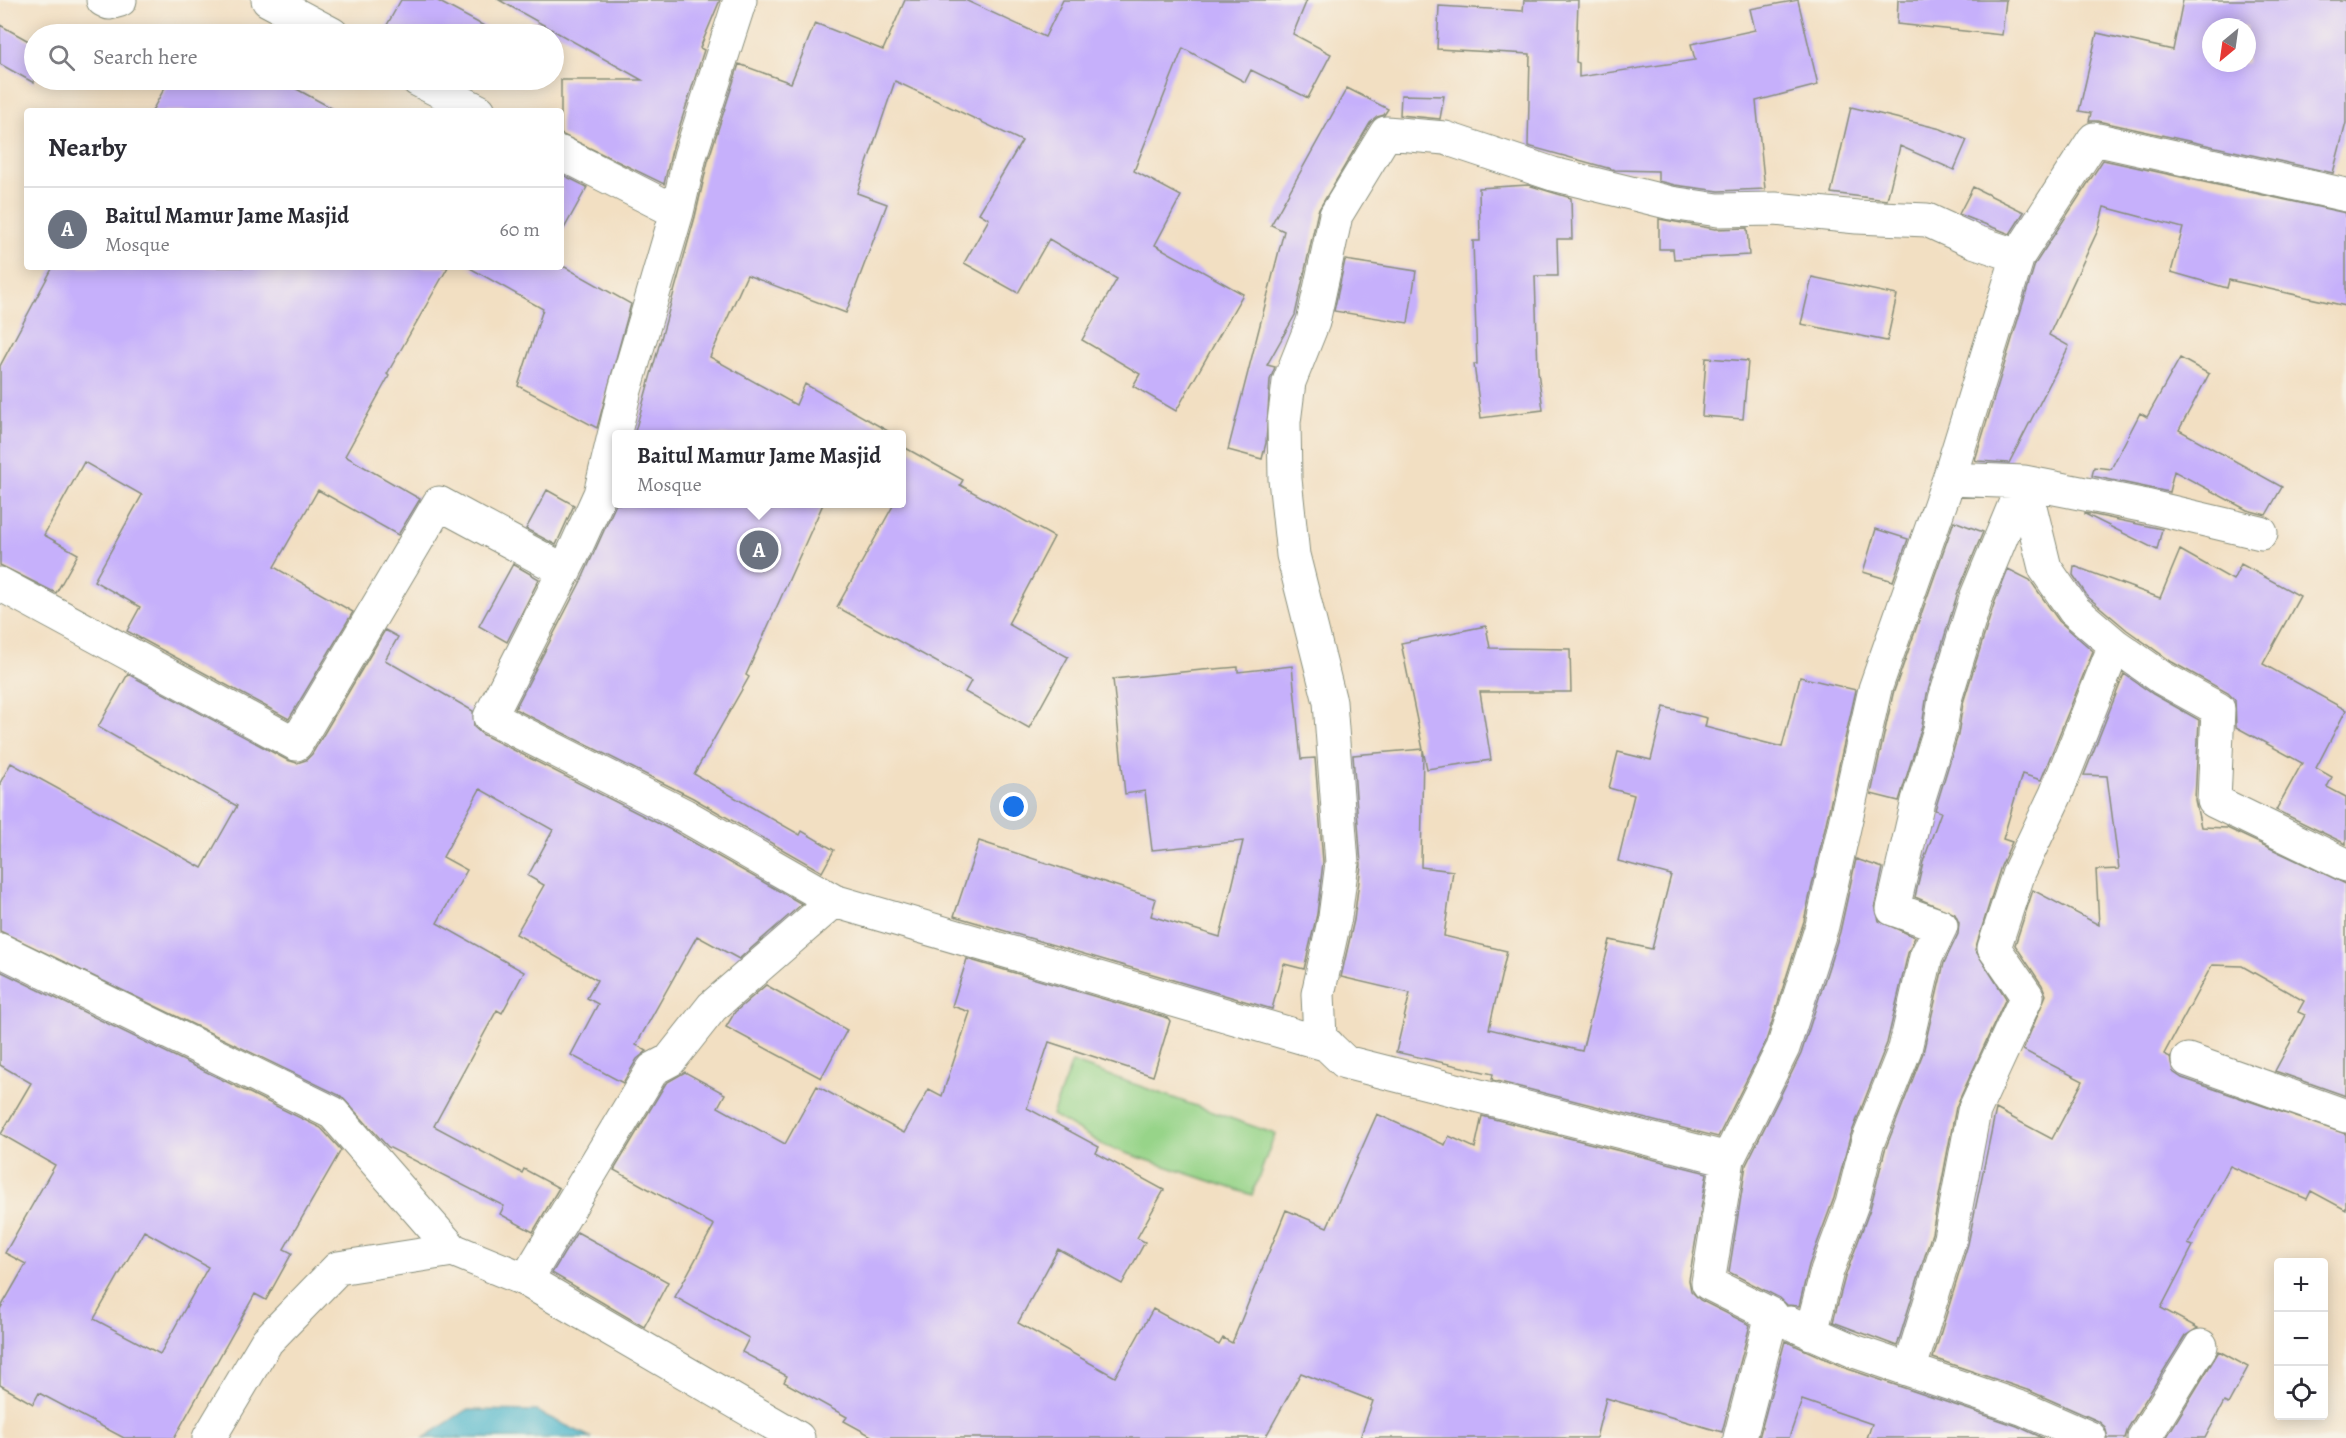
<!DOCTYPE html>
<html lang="en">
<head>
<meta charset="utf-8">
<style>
	body { margin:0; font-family:Alegreya,serif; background:#f7f7f7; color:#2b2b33 }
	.controls { position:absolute; right:18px; bottom:18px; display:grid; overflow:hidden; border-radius:6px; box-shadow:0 3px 15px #0003 }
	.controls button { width:54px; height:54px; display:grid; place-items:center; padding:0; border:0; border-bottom:2px solid #e1e1e2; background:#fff; color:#2b2b33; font:30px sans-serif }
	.compass { position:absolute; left:2202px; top:18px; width:54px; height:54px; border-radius:50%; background:#fff; box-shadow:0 3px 15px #0003; rotate:209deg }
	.you { position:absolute; left:1014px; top:807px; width:21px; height:21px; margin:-15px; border:4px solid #fff; border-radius:50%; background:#1a73e8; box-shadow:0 0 0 9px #1a73e833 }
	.badge { display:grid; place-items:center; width:39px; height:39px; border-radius:50%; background:#7c3aed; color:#fff; font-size:20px; font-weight:700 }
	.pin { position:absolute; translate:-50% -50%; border:3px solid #fff; box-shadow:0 2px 6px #0006 }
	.popup { position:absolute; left:612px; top:430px; width:294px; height:78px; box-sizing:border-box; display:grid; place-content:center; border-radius:6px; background:#fff; filter:drop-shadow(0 2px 4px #0005); font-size:20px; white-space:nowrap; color:#7c7c81 }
	.popup b { font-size:22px; color:#2b2b33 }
	.popup::after { content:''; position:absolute; left:50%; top:100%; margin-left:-12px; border:12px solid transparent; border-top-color:#fff }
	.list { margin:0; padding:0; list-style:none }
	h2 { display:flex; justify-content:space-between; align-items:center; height:78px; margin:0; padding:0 24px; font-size:26px }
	h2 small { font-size:20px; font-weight:400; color:#7c7c81 }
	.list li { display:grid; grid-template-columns:39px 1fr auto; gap:18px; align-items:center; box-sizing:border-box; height:84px; padding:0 24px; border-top:2px solid #e1e1e2 }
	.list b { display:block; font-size:22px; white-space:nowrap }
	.list p { margin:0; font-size:20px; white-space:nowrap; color:#7c7c81 }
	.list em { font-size:20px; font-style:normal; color:#7c7c81 }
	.icon { flex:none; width:33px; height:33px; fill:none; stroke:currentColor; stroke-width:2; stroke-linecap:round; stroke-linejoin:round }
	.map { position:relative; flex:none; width:2346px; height:1438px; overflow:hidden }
	.search { position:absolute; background:#fff; box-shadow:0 3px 15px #0003; left:24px; top:24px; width:540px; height:66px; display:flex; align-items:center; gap:15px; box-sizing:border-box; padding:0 21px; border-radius:33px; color:#7c7c81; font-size:22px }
	.panel { position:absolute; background:#fff; box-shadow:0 3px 15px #0003; left:24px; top:108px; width:540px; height:162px; border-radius:6px }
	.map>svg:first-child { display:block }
	.green { fill:#97d489; stroke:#5b885e; stroke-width:1.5 }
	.water { fill:#4db6cb; stroke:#367a80; stroke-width:1.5 }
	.building { fill:#c6b0fb; fill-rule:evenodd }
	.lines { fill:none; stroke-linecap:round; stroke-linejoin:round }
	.minor-casing { stroke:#888e7b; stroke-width:35 }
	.tertiary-casing { stroke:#888e7b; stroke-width:35 }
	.minor { stroke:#fff; stroke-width:33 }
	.tertiary { stroke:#fff; stroke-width:33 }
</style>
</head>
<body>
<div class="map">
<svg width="2346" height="1438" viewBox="0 0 2346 1438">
	<rect width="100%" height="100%" fill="#f7f3e8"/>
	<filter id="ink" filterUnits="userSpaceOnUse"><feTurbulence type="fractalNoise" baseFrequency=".0167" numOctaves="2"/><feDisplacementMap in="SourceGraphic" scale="12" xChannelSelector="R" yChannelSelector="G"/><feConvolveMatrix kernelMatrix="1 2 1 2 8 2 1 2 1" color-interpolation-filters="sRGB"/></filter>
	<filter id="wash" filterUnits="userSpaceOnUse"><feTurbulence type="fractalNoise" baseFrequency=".008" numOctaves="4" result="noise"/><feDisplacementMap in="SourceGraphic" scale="24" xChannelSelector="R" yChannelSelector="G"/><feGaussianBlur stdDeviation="1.35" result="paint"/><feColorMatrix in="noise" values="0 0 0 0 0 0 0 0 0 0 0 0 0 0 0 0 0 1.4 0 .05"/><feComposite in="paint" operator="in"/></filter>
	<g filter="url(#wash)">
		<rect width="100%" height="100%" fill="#f2dfc2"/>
		<path class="green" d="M1072,1062L1275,1134L1252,1195L1105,1146L1052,1115Z"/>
		<path class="water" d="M466,1410L536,1411L592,1438H424Z"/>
		<g id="blocks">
			<path class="building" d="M401,0H436L499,34H382Z
				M499,0H720L700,48L704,50L672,150L664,184L561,134V80H642Z
				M905,0H965L1045,37L1063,0H1307L1293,34L1331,54L1308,98L1251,70L1245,82L1183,48L1134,171L1181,196L1155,245L1243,294L1176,411L1133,386L1140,374L1082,340L1117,279L1049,239L1018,293L964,263L989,219L979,213L1022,141L895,81L857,193L887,204L846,313L747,275L710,357L796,405L805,384L895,435H634L695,217L708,161L739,64L791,83L815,23L883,50Z
				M1524,0H1578L1576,62L1579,63V77L1695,60L1691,44L1755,30L1750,9L1798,0L1818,85L1756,101L1765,189L1719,191L1675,185L1658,181V171L1615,170L1528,146L1530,54L1437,49L1439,6L1523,11Z
				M1898,0H2006L2002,35L1897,24Z
				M2183,0H2346V123L2333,173L2098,121H2089L2091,113L2079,111L2097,33L2173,50ZM2211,27H2247V63H2211Z
				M0,25L34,44V83L0,64Z
				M169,80H280L337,111H152Z
				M1347,88L1388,109L1384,115L1377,117L1370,123L1318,211L1295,315L1267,365L1275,367L1270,380L1266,443L1262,459L1228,450L1284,231L1271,225Z
				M1401,95L1444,96L1440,119L1400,115Z
				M1851,107L1941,129L1967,140L1954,170L1900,146L1887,200L1831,193Z
				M2103,160L2346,213V306L2229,280L2227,288L2171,272L2183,228L2104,207L2098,230L2049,335L2069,346L2009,463L1978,461L1975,460L2035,264Z
				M561,174L587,187L561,234Z
				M1528,185L1571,198L1572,239H1557L1558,276H1535L1538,371L1543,410L1481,418L1474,364H1477L1473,241H1480L1479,188Z
				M1973,187L2024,212L2010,234L1959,214Z
				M1659,219L1715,229L1747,228L1749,255L1674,259L1673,249H1659Z
				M1345,260L1416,271L1408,323L1334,311Z
				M53,267H448L387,374L389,376L345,456L420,499L398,535L318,490L274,567L353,612L289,719L127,631L140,607L94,581L142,495L84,462L44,535L78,554L56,593L0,565V366Z
				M468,267H565L631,304L597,428L518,386L543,309Z
				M1812,277L1897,295L1887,341L1801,324Z
				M1706,358L1748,361L1743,419L1702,416Z
				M2180,358L2209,374L2179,430L2282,487L2266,515L2247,510L2174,471L2169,492L2092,476L2094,467L2111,469L2140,413L2147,417Z
				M902,446L963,480L960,485L1054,537L1008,624L1068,657L1029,728L965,692L971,681L837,607L894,504H902Z
				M547,490L574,505L556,545L526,529Z
				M616,504H823L746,675L749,677L694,774L800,835L802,831L834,850L822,872L693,798L515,709L582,579Z
				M2085,513L2162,529L2157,550L2085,514Z
				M1954,521L1983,532L1958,592L1927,694L1922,726L1899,801L1871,794L1893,694Z
				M1876,529L1908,539L1893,581L1863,572Z
				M2180,550L2233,580L2241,564L2300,596L2263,664L2346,710L2316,768L2332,777L2327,787L2346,797V844L2276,810L2302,763L2236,727L2235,700L2228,693L2172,662L2127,630L2088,597L2073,575L2074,566L2160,598Z
				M513,564L539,579L507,642L479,626Z
				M2008,569L2030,580L2059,621L2093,651L2041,780L2022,774L2003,839L2012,842L2001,866L1975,950L2006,998L1956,1107L1932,1233L1897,1346L1833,1322L1845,1277L1870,1209L1885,1150L1923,1053L1944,963L1958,934L1959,923L1955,914L1915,897L1923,862L1941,812L1935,810L1958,735L1963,703L1994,604Z
				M1486,626L1490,648L1570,649L1571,692H1480L1491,760L1427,769L1401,643Z
				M385,630L398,637L385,660L473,711L474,727L482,734L675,832L802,904L739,959L697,936L636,1045L647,1051L637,1059L623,1083L571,1055L598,1004L587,998L597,980L516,934L544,885L528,876L553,830L480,789L443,857L467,870L437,923L524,972L502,1013L497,1010L434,1126L522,1173L524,1169L559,1188L533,1232L500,1214L504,1206L388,1147L341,1096L0,931V783L11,763L202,868L237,806L98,727L128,674L287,760L297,763L306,760L312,754Z
				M1292,666L1301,759L1315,758L1323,862L1317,914L1304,969L1284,964L1272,1009L954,916L979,841L1156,899L1151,916L1220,937L1243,841L1152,850L1145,791L1125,794L1113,679L1202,670L1238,667V672Z
				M2124,674L2153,694L2199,720L2195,800L2201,827L2227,828L2346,884V1096L2275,1071L2305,1015L2298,1012L2304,1001L2242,966L2212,965L2164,1054L2170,1057L2173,1072L2182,1078L2346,1134V1210L2311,1191L2307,1199L2230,1166L2188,1244L2193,1246L2161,1308L2198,1328L2185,1336L2128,1428L2125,1438H2108L2105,1427L2098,1421L2030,1391L1933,1358L1968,1244L1996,1109L2052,1139L2083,1081L2023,1050L2046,995L2042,985L2015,945L2033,890L2099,925L2096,870L2119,869L2107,776L2084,775Z
				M1800,677L1856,690L1804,921L1766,1041L1718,1137L1492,1080L1493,1074L1396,1052L1410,993L1341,977L1354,920L1361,865L1353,755L1423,749L1421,867L1453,871L1444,936L1507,951L1489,1029L1582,1051L1610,940L1652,949L1671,875L1618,861L1634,795L1609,788L1618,752L1651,760L1664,707L1707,718L1705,727L1782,747Z
				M1856,859L1883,868L1875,905L1879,921L1915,937L1908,953L1887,1043L1850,1137L1834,1198L1809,1265L1799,1306L1787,1305L1780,1298L1729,1272L1746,1165L1801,1054L1840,932Z
				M967,959L1168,1018L1170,1021L1153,1076L1049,1042L1027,1108L1099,1147L1096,1153L1164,1190L1137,1238L1145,1242L1122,1284L1058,1249L1018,1323L1115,1377L1153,1309L1219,1345L1223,1338L1232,1343L1286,1210L1327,1227L1377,1114L1445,1145L1449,1136L1475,1148L1482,1116L1707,1173L1689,1280L1691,1291L1700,1300L1750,1325L1722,1432L1606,1398L1596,1438H1360L1373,1401L1301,1373L1265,1438H875L844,1421L847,1417L784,1382L787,1376L742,1352L749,1338L675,1297L714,1225L614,1170L666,1083L685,1072L725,1094L718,1107L785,1144L817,1086L904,1133L929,1089L942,1096L970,1012L952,1006Z
				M0,971L321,1128L341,1150L284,1249L292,1253L266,1300L255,1294L174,1438H124L39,1393L33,1404L0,1385V1309L26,1264L5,1253L55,1165L1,1134L31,1083L0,1065ZM144,1231L208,1267L160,1354L94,1319Z
				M766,985L847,1030L821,1078L726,1027L735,1012Z
				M577,1232L668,1282L644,1327L552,1273Z
				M1785,1341L1848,1369L2017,1426L2043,1438H1867L1872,1424L1802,1400L1789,1438H1759Z
				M2219,1351L2248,1367L2228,1404L2224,1402L2205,1438H2166Z"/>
		</g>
	</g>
	<g filter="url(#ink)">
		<use href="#blocks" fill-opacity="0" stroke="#888e7b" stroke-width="1.5"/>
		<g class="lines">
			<g class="minor-casing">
				<path id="minor" d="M103,0L109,3L120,0
					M268,0L332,34
					M418,80L479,111
					M677,212L690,156L740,0
					M1949,479L2024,482L2146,506L2261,533
					M0,584L296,744L439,503L565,571
					M834,901L1328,1045
					M2188,1060L2346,1116
					M1728,1159L1345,1062L1320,1038L1318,994L1335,917L1342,863L1330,702L1293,555L1285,479L1284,422L1289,382L1313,322L1336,215L1386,133L1445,138L1553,174L1671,203L1718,210L1775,209L1857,217L1927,220L1973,241L2018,256
					M526,1280L653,1069L670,1060L712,1007L834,901L684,815L490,717L572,556L600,494L625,390L677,212L561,153
					M1790,1323L1854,1351L2024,1409L2090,1438
					M1811,1333L1827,1271L1852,1204L1867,1144L1905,1049L1926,957L1941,926L1893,909L1918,801L1940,730L1945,699L1976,598L2024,482L2045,568L2074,610L2115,645L2162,678L2218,709L2214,801L2346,865
					M1910,1368L1950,1238L1974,1111L2027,996L1994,948L2019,872L2056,794L2115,645
					M209,1438L267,1341L338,1268L453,1250
					M1740,1438L1772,1315L1708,1283L1728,1159L1783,1048L1822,926L1875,689L1949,479L2018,256L2094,139L2346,195
					M2144,1438L2201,1346"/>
			</g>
			<g class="tertiary-casing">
				<path id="tertiary" d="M0,950L333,1113L453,1250L526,1280L798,1438"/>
			</g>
			<use href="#minor" class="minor"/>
			<use href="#tertiary" class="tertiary"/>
		</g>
	</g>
</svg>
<div class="controls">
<button>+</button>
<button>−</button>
<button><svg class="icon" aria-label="locate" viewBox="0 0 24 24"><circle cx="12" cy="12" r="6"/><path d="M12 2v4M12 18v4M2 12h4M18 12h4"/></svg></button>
</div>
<svg class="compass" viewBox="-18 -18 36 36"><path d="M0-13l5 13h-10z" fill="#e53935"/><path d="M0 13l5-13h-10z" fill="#7c7c81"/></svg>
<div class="you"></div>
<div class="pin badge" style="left:759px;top:550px;background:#6b7280">A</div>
<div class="popup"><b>Baitul Mamur Jame Masjid</b>Mosque</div>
<div class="search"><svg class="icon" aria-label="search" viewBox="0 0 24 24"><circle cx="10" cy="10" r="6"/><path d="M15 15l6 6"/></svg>Search here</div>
<section class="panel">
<h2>Nearby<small></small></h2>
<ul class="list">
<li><span class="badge" style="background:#6b7280">A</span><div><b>Baitul Mamur Jame Masjid</b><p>Mosque</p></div><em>60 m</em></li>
</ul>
</section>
</div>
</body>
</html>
